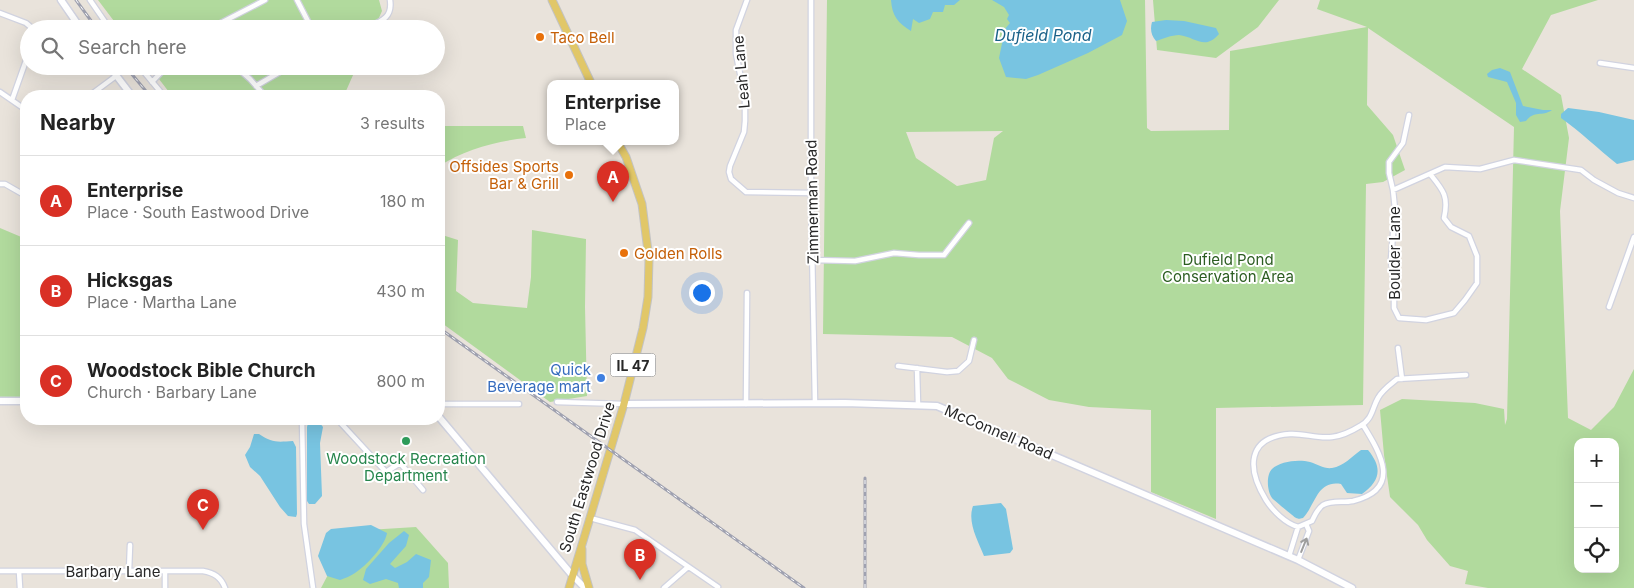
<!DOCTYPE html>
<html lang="en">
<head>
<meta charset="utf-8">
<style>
	body { margin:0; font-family:Inter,sans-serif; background:#f2f2f2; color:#222 }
	.controls { position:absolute; right:15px; bottom:15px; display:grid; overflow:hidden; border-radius:10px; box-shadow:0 5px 20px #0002 }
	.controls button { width:45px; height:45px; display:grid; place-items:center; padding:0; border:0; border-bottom:1px solid #e0e0e0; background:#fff; color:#222; font:25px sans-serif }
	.you { position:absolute; left:701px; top:292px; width:18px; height:18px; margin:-12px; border:4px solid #fff; border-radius:50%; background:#1a73e8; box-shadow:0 0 0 8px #1a73e833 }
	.badge { display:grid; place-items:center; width:32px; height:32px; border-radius:50%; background:#d93025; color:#fff; font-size:16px; font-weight:700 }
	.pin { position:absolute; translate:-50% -41px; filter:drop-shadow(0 1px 2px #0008) }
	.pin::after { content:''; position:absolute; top:26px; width:18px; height:15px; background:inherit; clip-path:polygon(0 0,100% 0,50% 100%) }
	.popup { position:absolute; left:547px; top:80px; width:132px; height:65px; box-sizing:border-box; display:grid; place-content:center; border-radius:10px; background:#fff; filter:drop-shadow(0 1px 4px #0005); font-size:16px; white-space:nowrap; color:#767676 }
	.popup b { font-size:19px; color:#222 }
	.popup::after { content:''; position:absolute; left:50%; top:100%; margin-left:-10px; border:10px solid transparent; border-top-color:#fff }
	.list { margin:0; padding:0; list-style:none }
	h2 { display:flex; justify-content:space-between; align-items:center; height:65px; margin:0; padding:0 20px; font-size:21px }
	h2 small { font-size:16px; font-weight:400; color:#767676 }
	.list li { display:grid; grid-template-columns:32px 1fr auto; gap:15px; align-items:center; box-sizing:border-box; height:90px; padding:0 20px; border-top:1px solid #e0e0e0 }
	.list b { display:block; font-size:19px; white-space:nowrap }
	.list p { margin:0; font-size:16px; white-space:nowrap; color:#767676 }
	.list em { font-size:16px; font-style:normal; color:#767676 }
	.icon { flex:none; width:28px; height:28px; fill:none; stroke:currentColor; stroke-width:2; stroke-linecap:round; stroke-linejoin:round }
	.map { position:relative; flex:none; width:1634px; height:588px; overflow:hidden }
	.search { position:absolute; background:#fff; box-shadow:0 5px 20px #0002; left:20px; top:20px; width:425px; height:55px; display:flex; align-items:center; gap:12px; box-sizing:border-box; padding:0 18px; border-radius:28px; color:#767676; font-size:19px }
	.panel { position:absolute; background:#fff; box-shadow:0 5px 20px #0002; left:20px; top:90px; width:425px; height:335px; border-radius:20px }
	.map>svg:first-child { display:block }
	.green { fill:#b1da9d; fill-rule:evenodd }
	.water { fill:#78c4e1 }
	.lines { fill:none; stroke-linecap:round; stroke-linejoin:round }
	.street-casing { stroke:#d1d3e0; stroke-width:7 }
	.secondary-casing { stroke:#d1d3e0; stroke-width:9 }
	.primary-casing { stroke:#c3c3c3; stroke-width:9 }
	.street { stroke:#fff; stroke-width:4.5 }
	.secondary { stroke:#fff; stroke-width:6 }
	.primary { stroke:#e1c768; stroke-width:7 }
	.rail-casing { stroke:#9fa1b0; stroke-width:3 }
	.rail { stroke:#fff; stroke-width:1; stroke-dasharray:4; stroke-linecap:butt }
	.oneway { stroke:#9e9e9e }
	.food-dot { fill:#e8710a; stroke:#fff; stroke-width:2 }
	.shop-dot { fill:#3f7fe0; stroke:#fff; stroke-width:2 }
	.leisure-dot { fill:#2e9e5b; stroke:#fff; stroke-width:2 }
	.labels { text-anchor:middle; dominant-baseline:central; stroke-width:4; stroke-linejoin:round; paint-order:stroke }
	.shield { fill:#fff; stroke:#686868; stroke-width:1 }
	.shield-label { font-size:14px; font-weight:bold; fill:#282828 }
	.food-label { font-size:15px; fill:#c56008; stroke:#fff; text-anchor:start }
	.street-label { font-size:15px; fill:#282828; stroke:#fff }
	.park-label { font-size:15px; fill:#2c5d21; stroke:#fff }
	.shop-label { font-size:15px; fill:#366cbe; stroke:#fff; text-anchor:end }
	.leisure-label { font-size:15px; fill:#27864d; stroke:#fff }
	.water-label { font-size:16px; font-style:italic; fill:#1b6289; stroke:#fff }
</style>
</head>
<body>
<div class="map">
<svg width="1634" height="588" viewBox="0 0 1634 588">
	<rect width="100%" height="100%" fill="#e9e3db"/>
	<path class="green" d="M98,0H379L382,11L374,29H120Z
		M827,0H1145L1147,128L1151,131L1229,130L1230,51L1367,27L1317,9L1320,0H1598L1551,15L1522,69L1561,95L1569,138L1560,211L1568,418L1591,430L1614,407L1634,369V588H1488L1465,584L1468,571L1450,566L1427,540L1418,525L1390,497L1384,455L1380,410L1402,399L1475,403L1504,409L1505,425L1507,419L1514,127L1368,28L1367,105L1393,135L1405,170L1383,182L1366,184L1363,405L1216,408V519L1151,492V410L1089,407L1049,400L1008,379L992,358L952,337L823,334ZM1003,131L994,138L986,180L957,186L916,158L906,132ZM1578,442H1615V569H1578Z
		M1153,0H1279L1258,27L1216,58L1157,50Z
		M149,66H357L346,91L351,96H172Z
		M439,124L444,126H523L526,138C496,141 464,150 439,166Z
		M0,228L26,239V398H0Z
		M532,230L586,239L585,307L587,396L550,402L439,321V234L458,240L456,291L473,303L527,308L531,277Z
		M416,527L448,563L449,588H321L351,531Z"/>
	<path class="water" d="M891,0H960L954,5H945L943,12H933L930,19L919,23L913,19L911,31C898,23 892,16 891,0Z
		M992,0H1120L1127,21L1122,35L1088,53L1038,75L1026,79L1006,77L999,58L1005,29L1010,23L1007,19L1009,15L1004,7Z
		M1166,20L1184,21L1216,28L1219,34C1204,51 1196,37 1179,35C1172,35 1162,39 1156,41C1151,35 1150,29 1152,22Z
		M1500,68L1510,72L1523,106L1543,110H1552C1542,117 1534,110 1526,121L1520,122L1516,115V103L1507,82L1488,77L1487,74L1492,70Z
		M1568,108L1599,112L1634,120V160L1617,164C1598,149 1581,132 1561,118V114Z
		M313,420L319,422L323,427L320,443L322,496L315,504H309L307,501V427L308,423Z
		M254,434H259C272,443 277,442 293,441L296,447L297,514L296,517L288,516L280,507L260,476L250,467L245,455L250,447Z
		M1361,450H1368C1383,468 1380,481 1362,494L1347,493L1341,484C1317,480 1316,504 1303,518C1299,519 1299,519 1296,518C1294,517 1274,500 1272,498C1267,491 1266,475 1272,469C1280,461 1299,459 1310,462C1317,464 1324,469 1332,468C1344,466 1351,457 1361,450Z
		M1001,503L1006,509L1013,549L1010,553L984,556C978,541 967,522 973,506Z
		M371,525L387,533C385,546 366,566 355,573C351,576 345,578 340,580L327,576L318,556L326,533L331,529Z
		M404,531L409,535L406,546L390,564L395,568L407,562L416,554L431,560L429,577L423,583V588H399L398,583L386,579L370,584L363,580L366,569L389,543Z"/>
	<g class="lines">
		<g class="street-casing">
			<path id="street" d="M90,0L110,29
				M297,0L312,29
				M747,0L736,30V54L745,98V121L744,132L730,166L729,172L731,179L746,192L811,193
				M811,0V193L815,403
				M0,13L26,23L33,29
				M209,29L265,0
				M364,29C379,22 393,19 390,0
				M1600,63L1634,68
				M139,66L164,96
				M235,66L250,79L265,96
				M152,82L167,66
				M256,86L290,66
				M0,92L26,110
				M89,96L116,76
				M12,100L29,52
				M1409,115L1403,143L1389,162V173L1393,190L1395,209L1391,259L1394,286V308L1399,318L1426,320L1454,313L1465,300L1477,283V256L1469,236L1451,227L1444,218C1449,196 1443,190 1430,174
				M0,184H5L26,196
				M1393,190L1445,167L1480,169L1514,160L1581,170L1594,180L1618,193L1634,198
				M813,260L855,261L894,253L919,255H944L969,223
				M1609,307L1634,237
				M1398,348L1402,379
				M898,366L947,372L958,371L969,361L974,340
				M917,368L918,405
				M557,402L624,404
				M439,404H519
				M746,404L747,293
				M302,419L304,524L313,588
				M337,419L386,472L400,463L423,490
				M590,518L635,530L718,587
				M1298,527C1285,523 1273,511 1266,500C1247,469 1246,437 1290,434C1304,433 1317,439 1332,437C1341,436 1352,431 1360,426C1373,419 1372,408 1378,398C1382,390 1391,384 1397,379L1466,375
				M1298,527L1312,521C1315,515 1317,509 1323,505C1332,500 1343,503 1353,501C1402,489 1381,454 1363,425
				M1289,556L1298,527
				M1298,560L1309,531L1306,524
				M0,571H203C214,573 221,577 225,588
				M19,571L20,588
				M129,571L130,545
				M165,571V588
				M664,588L688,567"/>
		</g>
		<g class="secondary-casing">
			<path id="secondary" d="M61,0L81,29
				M109,66L132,96
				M0,401H26
				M624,404L845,403L937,406L1298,560L1352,588
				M439,417L572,575L585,588"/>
		</g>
		<g class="primary-casing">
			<path id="primary" d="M552,0L591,83
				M582,549V564L589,588
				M569,588L624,404L643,328L648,297L649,259L642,204L626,157L617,141"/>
		</g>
		<use href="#street" class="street"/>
		<use href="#secondary" class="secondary"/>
		<use href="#primary" class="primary"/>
		<g class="rail-casing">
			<path id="rail" d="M76,0L97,29
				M125,66L150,96
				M439,328L804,588
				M865,588V478"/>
		</g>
		<use href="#rail" class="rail"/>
	</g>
	<defs><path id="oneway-shaft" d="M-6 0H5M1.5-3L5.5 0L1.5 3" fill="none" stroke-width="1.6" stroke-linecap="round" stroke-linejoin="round" transform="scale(1.25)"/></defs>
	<use class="oneway" href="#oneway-shaft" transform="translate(1304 545) rotate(-68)"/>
	<g class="food-dot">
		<circle cx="540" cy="37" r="5"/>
		<circle cx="569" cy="175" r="5"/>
		<circle cx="624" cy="253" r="5"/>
	</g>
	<circle class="shop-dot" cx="601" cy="378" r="5"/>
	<circle class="leisure-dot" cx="406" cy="441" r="5"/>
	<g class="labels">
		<rect class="shield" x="610.5" y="353.5" width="45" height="23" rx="4"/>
		<g class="shield-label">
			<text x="633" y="365">IL 47</text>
		</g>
		<g class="food-label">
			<text x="550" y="37">Taco Bell</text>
			<text x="559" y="166" text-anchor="end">Offsides Sports<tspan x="559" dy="17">Bar &amp; Grill</tspan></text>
			<text x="634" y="253">Golden Rolls</text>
		</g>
		<g class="street-label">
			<text transform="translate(741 72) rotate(-95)">Leah Lane</text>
			<text transform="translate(812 202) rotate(-91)">Zimmerman Road</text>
			<text transform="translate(1394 253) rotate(-90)">Boulder Lane</text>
			<text transform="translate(999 432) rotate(23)">McConnell Road</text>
			<text transform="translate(587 477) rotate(-73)">South Eastwood Drive</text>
			<text x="113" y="571">Barbary Lane</text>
		</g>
		<g class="park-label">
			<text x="1228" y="259">Dufield Pond<tspan x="1228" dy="17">Conservation Area</tspan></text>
		</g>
		<g class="shop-label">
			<text x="591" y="369">Quick<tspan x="591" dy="17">Beverage mart</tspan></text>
		</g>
		<g class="leisure-label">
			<text x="406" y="458">Woodstock Recreation<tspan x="406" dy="17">Department</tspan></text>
		</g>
		<g class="water-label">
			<text x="1043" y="35">Dufield Pond</text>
		</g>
	</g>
</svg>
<div class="controls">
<button>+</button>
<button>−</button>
<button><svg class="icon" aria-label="locate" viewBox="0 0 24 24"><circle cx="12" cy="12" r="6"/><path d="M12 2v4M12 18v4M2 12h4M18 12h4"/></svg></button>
</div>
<div class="you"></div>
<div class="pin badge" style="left:613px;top:202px">A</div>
<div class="popup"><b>Enterprise</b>Place</div>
<div class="pin badge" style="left:640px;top:580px">B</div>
<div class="pin badge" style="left:203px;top:530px">C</div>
<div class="search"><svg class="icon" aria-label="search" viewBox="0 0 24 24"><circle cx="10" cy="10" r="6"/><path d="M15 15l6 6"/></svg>Search here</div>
<section class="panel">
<h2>Nearby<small>3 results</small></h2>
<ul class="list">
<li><span class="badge">A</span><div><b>Enterprise</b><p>Place · South Eastwood Drive</p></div><em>180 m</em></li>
<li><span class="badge">B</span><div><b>Hicksgas</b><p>Place · Martha Lane</p></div><em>430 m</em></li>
<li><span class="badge">C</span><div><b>Woodstock Bible Church</b><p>Church · Barbary Lane</p></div><em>800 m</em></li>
</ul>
</section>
</div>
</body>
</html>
